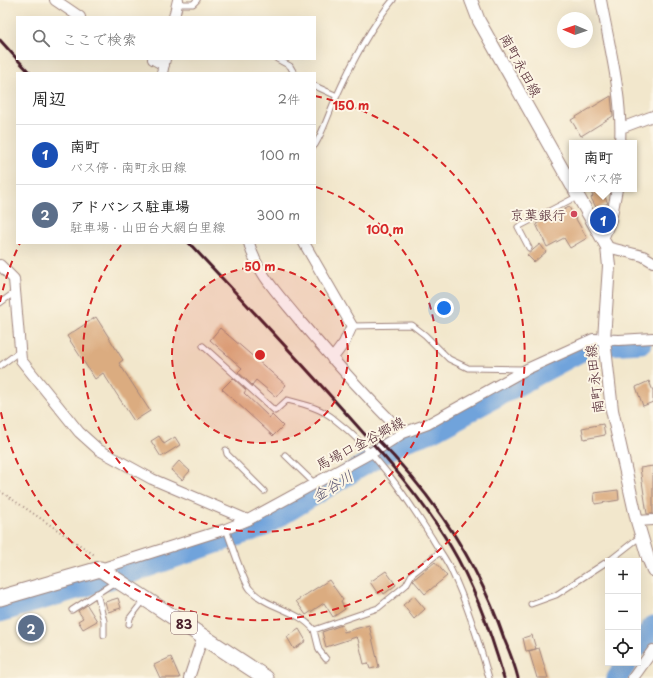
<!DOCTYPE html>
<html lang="ja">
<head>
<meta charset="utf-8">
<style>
	body { margin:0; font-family:"Playpen Sans","Klee One",sans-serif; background:#f6f6f6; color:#222 }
	.controls { position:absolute; right:12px; bottom:12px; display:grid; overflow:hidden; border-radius:0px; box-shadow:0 4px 16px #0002 }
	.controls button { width:36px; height:36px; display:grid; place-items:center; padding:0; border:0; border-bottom:1px solid #e0e0e0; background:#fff; color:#222; font:20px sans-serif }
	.compass { position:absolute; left:557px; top:12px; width:36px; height:36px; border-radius:50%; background:#fff; box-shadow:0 4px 16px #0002; rotate:272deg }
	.you { position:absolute; left:444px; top:308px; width:14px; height:14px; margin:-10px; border:3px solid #fff; border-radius:50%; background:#1a73e8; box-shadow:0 0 0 6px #1a73e833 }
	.badge { display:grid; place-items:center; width:26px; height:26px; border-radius:50%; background:#d1495b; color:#fff; font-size:13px; font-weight:700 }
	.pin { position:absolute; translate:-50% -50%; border:2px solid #fff; box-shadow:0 1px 4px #0006 }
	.popup { position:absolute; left:569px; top:140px; width:68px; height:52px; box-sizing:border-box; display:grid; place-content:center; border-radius:0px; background:#fff; filter:drop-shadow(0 1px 3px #0005); font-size:13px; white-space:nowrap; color:#767676 }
	.popup b { font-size:15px; color:#222 }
	.popup::after { content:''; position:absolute; left:50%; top:100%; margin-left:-8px; border:8px solid transparent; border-top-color:#fff }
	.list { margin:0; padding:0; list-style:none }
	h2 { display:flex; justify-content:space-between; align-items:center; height:52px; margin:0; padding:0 16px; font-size:17px }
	h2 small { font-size:13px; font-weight:400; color:#767676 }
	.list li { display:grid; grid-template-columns:26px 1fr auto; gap:12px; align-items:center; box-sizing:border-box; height:60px; padding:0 16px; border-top:1px solid #e0e0e0 }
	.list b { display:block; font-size:15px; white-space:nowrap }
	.list p { margin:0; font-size:13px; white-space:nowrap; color:#767676 }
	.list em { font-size:13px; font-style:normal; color:#767676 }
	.icon { flex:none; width:22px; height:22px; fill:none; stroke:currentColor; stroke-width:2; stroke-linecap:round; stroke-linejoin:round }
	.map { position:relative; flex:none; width:653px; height:678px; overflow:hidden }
	.search { position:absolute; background:#fff; box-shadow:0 4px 16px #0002; left:16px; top:16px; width:300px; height:44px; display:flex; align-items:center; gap:10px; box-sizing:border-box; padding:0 14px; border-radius:0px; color:#767676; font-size:15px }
	.panel { position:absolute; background:#fff; box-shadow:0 4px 16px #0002; left:16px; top:72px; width:300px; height:172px; border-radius:0px }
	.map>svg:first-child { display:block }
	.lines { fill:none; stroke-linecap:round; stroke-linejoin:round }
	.river { stroke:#6fa3db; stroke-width:21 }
	.building { fill:#dbac80 }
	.service-casing { stroke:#9e837c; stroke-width:7 }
	.minor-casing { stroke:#9e837c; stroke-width:12 }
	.tertiary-casing { stroke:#9e837c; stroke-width:14 }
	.primary-casing { stroke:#9e837c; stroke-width:17 }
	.path { stroke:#9e837c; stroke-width:2; stroke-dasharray:1 3; stroke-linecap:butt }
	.service { stroke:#fff; stroke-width:5 }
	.minor { stroke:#fff; stroke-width:10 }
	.tertiary { stroke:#fff; stroke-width:12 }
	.primary { stroke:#fff; stroke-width:15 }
	.rail { stroke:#4a1f2b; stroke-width:3 }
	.ring { fill:none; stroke:#d62828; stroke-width:2; stroke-dasharray:7 5 }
	.poi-dot { fill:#d1495b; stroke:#fcf5e5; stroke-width:1.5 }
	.labels { text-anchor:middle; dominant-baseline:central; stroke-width:4; stroke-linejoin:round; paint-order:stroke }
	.shield { fill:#fcf5e5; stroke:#7f5f63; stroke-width:1 }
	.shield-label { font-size:13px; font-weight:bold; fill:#4a1f2b }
	.street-label { font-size:14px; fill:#4a1f2b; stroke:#fcf5e5 }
	.poi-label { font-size:14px; fill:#4a1f2b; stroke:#fcf5e5; text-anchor:end }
	.water-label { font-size:15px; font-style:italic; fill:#595471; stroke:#fcf5e5 }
	.centre { fill:#d62828; stroke:#fcf5e5; stroke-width:2 }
	.ring-label { font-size:12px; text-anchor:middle; font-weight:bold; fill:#d62828; stroke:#fcf5e5; stroke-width:4; stroke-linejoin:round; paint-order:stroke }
</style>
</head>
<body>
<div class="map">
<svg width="653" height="678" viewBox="0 0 653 678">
	<rect width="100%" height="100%" fill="#fcf5e5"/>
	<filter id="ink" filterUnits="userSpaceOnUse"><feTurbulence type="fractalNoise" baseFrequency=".025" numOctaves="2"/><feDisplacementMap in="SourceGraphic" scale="8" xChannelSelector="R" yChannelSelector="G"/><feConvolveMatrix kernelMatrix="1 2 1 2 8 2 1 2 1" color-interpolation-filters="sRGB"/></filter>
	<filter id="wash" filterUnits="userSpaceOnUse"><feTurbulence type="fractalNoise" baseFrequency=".012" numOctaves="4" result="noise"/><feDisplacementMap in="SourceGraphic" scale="16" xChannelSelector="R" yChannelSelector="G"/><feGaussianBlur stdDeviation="0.9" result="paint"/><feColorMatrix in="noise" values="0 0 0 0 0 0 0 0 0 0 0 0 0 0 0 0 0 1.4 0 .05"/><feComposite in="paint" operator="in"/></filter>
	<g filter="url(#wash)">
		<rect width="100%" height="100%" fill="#f2e7cc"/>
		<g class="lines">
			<path class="river" d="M0,612L130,573L262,527L402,442L431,432L591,346L641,343
				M638,647L653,626
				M617,678L627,663"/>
		</g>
		<g id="blocks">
			<path class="building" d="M611,96L613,116L581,136L571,120Z
				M589,189H600L608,203L597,209L591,198L593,196Z
				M569,207L587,238L570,248L564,238L547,247L536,224Z
				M540,244L546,252L534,262L527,255Z
				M96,317L123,360L119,363L150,411L134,421L103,373L95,379L67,336Z
				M220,328L286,385L276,397L256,380L252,385L238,372L242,368L210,340Z
				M233,378L246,390L244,393L270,418L272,415L283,426L273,436L222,389Z
				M649,381L653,391V402L643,406L636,387Z
				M603,424L605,435L584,439L582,428Z
				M159,436L164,444L175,437L180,445L161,457L151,441Z
				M179,461L190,471L182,480L171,470Z
				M653,466V514H647L640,468Z
				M618,490L619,500L595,504L594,493Z
				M435,562L447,576L425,594L413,580Z
				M386,571L396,585L384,594L382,591L378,594L370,582Z
				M329,580L343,600L341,601L345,609L333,617L324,603L306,615L296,601Z
				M414,596L425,609L414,619L403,605Z
				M118,598L121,608L108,612L105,602Z
				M87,605L97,621L83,629L78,621L83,618L78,611Z
				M342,625L344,632L369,625L379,667L370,669L368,663L364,664L358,639L356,637L326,647L322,632Z
				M299,629L306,641L294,649L287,637Z
				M532,635L536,649L526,651L523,638Z
				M539,648L548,678H537L529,651Z
				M171,657L180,678H160L154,665Z"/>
		</g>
	</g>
	<g filter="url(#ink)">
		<use href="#blocks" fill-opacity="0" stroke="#9e837c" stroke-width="1"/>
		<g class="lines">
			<g class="service-casing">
				<path id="service" d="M177,4H193L197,0
					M277,59L290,66L294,73
					M315,86L337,96
					M315,145C323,132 328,115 335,100C350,66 369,29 393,0
					M529,248L518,227L578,196
					M0,303L15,292
					M352,326L412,325L425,335L449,359L468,368L523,369
					M203,346L275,411L287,400C303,404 321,408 334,419C375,450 405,495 432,538C438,549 447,560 452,572C468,606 479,642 489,678
					M0,366L20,351
					M226,450L227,454L264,491
					M285,455L314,483
					M226,529C231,542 243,581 250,589C267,609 298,609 314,630L378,608L406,585L412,574L440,552
					M609,561L641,536
					M97,593L104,621V635
					M531,604L556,595L608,561
					M72,610L115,582
					M129,624L130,618L144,600
					M314,630L319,650L326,659"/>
			</g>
			<g class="minor-casing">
				<path id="minor" d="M55,0L80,17
					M601,0C609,45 623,97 620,143
					M174,17L178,0
					M153,59L164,65
					M162,73L165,59
					M621,128L653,116
					M603,239L611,220L617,189
					M249,243C257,274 281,297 300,321C333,360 366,397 403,433
					M304,243L352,326L344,343L332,359
					M607,247L643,256L653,262
					M0,265L14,279L21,360L79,432L99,450L152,479L248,520
					M637,521L653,520
					M100,569L226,529L248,520L378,449L403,433L428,424L527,369L593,339L619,340L653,338
					M189,678L203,636
					M633,678L653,650"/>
			</g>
			<g class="tertiary-casing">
				<path id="tertiary" d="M471,0L479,21L572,186
					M574,189L607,247L609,266L604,339L612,410L637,521L648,558L653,570"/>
			</g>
			<g class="primary-casing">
				<path id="primary" d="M0,598L100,569L266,678"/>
			</g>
			<path class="path" d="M0,491L96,556"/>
			<use href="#service" class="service"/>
			<use href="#minor" class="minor"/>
			<use href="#tertiary" class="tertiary"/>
			<use href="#primary" class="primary"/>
			<path class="rail" d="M0,40L17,59
				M17,59L30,73
				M189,243C238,295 287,347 335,401C376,447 419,493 451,547C475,587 491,633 504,678
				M376,438C433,495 479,564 505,641C510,653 515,665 518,678"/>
		</g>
	</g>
	<circle cx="260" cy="355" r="88" fill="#d62828" fill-opacity=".12"/>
	<g class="ring">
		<circle cx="260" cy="355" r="88"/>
		<path d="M316 187A177 177 0 1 1 122 244"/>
		<path d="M0 302A265 265 0 0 1 20 243M315 96A265 265 0 1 1 0 408"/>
	</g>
	<circle class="poi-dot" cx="574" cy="214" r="4"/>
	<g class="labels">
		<rect class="shield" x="171" y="612" width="26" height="22" rx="3"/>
		<g class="shield-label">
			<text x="184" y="623">83</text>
		</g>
		<g class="street-label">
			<text transform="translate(521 65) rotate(61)">南町永田線</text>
			<text transform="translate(594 379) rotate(-97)">南町永田線</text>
			<text transform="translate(360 443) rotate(-28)">馬場口金谷郷線</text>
		</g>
		<g class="poi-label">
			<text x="566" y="214">京葉銀行</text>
		</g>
		<g class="water-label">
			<text transform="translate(332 485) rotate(-31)">金谷川</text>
		</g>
	</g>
	<circle cx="260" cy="355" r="6" class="centre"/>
	<g class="ring-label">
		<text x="351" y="110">150 m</text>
		<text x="385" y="234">100 m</text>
		<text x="260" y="271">50 m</text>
	</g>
</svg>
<div class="controls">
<button>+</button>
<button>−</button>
<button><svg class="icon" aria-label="locate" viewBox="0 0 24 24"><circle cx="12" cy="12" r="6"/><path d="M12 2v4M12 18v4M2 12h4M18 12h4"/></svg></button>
</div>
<svg class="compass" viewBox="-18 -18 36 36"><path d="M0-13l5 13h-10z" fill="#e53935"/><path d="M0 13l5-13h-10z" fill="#767676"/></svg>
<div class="you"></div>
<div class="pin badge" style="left:603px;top:220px;background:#1a4fb4">1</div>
<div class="popup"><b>南町</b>バス停</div>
<div class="pin badge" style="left:31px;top:628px;background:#5c6f8a">2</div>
<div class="search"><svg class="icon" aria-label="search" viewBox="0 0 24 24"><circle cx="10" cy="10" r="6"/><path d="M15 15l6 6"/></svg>ここで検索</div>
<section class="panel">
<h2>周辺<small>2件</small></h2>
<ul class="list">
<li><span class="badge" style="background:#1a4fb4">1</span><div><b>南町</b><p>バス停 · 南町永田線</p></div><em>100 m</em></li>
<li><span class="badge" style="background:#5c6f8a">2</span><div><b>アドバンス駐車場</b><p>駐車場 · 山田台大網白里線</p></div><em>300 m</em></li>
</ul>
</section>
</div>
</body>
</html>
